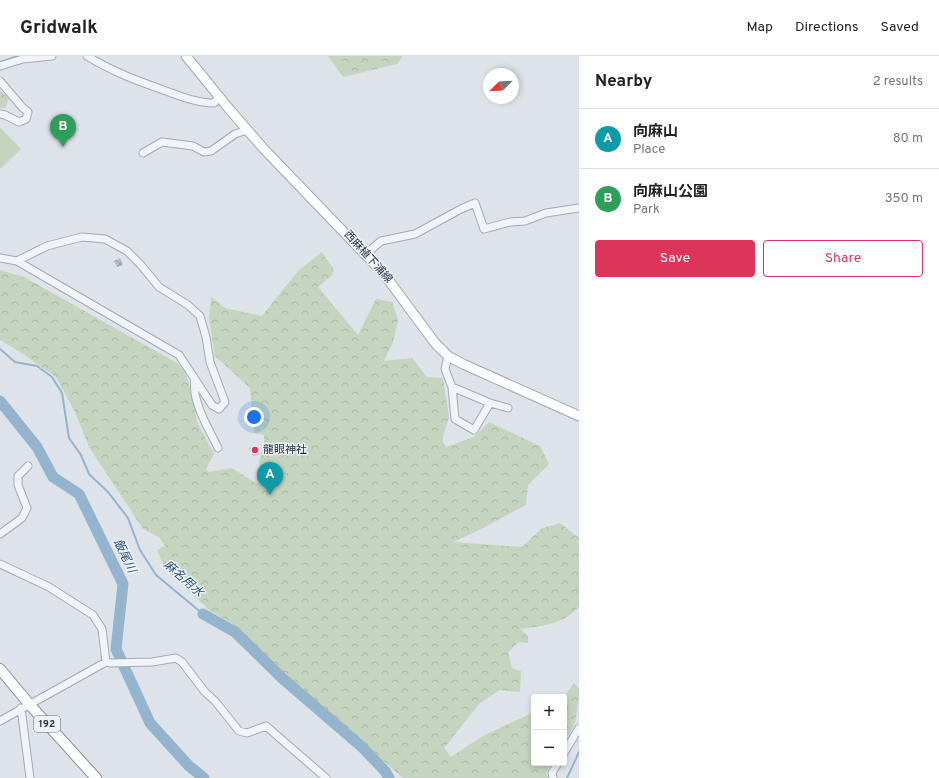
<!DOCTYPE html>
<html lang="en">
<head>
<meta charset="utf-8">
<style>
	body { margin:0; font-family:Overpass,"Noto Sans JP",sans-serif; background:#f6f6f6; color:#202124 }
	.controls { position:absolute; right:12px; bottom:12px; display:grid; overflow:hidden; border-radius:4px; box-shadow:0 2px 6px #0003 }
	.controls button { width:36px; height:36px; display:grid; place-items:center; padding:0; border:0; border-bottom:1px solid #e0e0e0; background:#fff; color:#202124; font:20px sans-serif }
	.compass { position:absolute; left:483px; top:12px; width:36px; height:36px; border-radius:50%; background:#fff; box-shadow:0 2px 6px #0003; rotate:246deg }
	.you { position:absolute; left:254px; top:361px; width:14px; height:14px; margin:-10px; border:3px solid #fff; border-radius:50%; background:#1a73e8; box-shadow:0 0 0 6px #1a73e833 }
	.badge { display:grid; place-items:center; width:26px; height:26px; border-radius:50%; background:#dc345b; color:#fff; font-size:13px; font-weight:700 }
	.pin { position:absolute; translate:-50% -33px; filter:drop-shadow(0 1px 2px #0008) }
	.pin::after { content:''; position:absolute; top:21px; width:14px; height:12px; background:inherit; clip-path:polygon(0 0,100% 0,50% 100%) }
	.list { margin:0; padding:0; list-style:none }
	h2 { display:flex; justify-content:space-between; align-items:center; height:52px; margin:0; padding:0 16px; font-size:17px }
	h2 small { font-size:13px; font-weight:400; color:#757577 }
	.list li { display:grid; grid-template-columns:26px 1fr auto; gap:12px; align-items:center; box-sizing:border-box; height:60px; padding:0 16px; border-top:1px solid #e0e0e0 }
	.list b { display:block; font-size:15px; white-space:nowrap }
	.list p { margin:0; font-size:13px; white-space:nowrap; color:#757577 }
	.list em { font-size:13px; font-style:normal; color:#757577 }
	.actions { display:flex; gap:8px; padding:12px 16px }
	.actions a { flex:1; padding:9px 0; border:1px solid #dc345b; border-radius:4px; text-align:center; font-size:14px; color:#dc345b }
	.actions .main { background:#dc345b; color:#fff }
	.map { position:relative; flex:none; width:579px; height:722px; overflow:hidden }
	header { display:flex; align-items:center; gap:24px; box-sizing:border-box; height:56px; padding:0 20px; background:#fff; border-bottom:1px solid #e0e0e0 }
	header strong { font-size:19px }
	nav { display:flex; gap:22px; margin-inline-start:auto; font-size:14px }
	main { display:flex }
	aside { flex:1; background:#fff }
	.map>svg:first-child { display:block }
	.forest { fill:url(#forest-crowns) }
	.park { fill:#c5d4be }
	.lines { fill:none; stroke-linecap:round; stroke-linejoin:round }
	.stream { stroke:#94b4cd; stroke-width:2 }
	.river { stroke:#94b4cd; stroke-width:11 }
	.building { fill:url(#building-cross-hatch) }
	.minor-casing { stroke:#a2aab3; stroke-width:9 }
	.major-casing { stroke:#9ba8b6; stroke-width:11 }
	.highway-casing { stroke:#8391a1; stroke-width:12 }
	.minor { stroke:#f0f3f7; stroke-width:7 }
	.major { stroke:#fff; stroke-width:9 }
	.highway { stroke:#fff; stroke-width:10 }
	.poi-dot { fill:#dc345b; stroke:#edf2f6; stroke-width:1.5 }
	.labels { text-anchor:middle; dominant-baseline:central; stroke-width:3; stroke-linejoin:round; paint-order:stroke }
	.shield { fill:#edf2f6; stroke:#616c77; stroke-width:1 }
	.shield-label { font-size:10px; font-weight:bold; fill:#253241 }
	.street-label { font-size:11px; fill:#253241; stroke:#edf2f6 }
	.poi-label { font-size:11px; fill:#253241; stroke:#edf2f6; text-anchor:start }
	.water-label { font-size:12px; font-style:italic; fill:#2b5479; stroke:#edf2f6 }
</style>
</head>
<body>
<header>
<strong>Gridwalk</strong>
<nav><a>Map</a><a>Directions</a><a>Saved</a></nav>
</header>
<main>
<div class="map">
<svg width="579" height="722" viewBox="0 0 579 722">
	<defs>
		<pattern id="forest-crowns" width="20" height="18" patternUnits="userSpaceOnUse"><rect width="20" height="18" fill="#c5d4be"/><path d="M2 6a3 3 0 1 1 6 0M12 15a3 3 0 1 1 6 0" fill="none" stroke="#a9b6a4"/></pattern>
		<pattern id="building-cross-hatch" width="8" height="8" patternUnits="userSpaceOnUse"><rect width="8" height="8" fill="#b4bcc6"/><path d="M0 0l8 8M0 8l8-8" fill="none" stroke="#9299a2"/></pattern>
	</defs>
	<rect width="100%" height="100%" fill="#dde3e9"/>
	<path class="forest" d="M328,0H403L397,8L343,21Z
		M0,34L9,43L5,52H0Z
		M322,196L334,214L332,219L318,231L358,279L376,243L392,246L398,264L393,286L384,305L412,302L427,321L443,322L449,361L442,384L446,391L474,381L489,366L540,390L549,408L528,429L526,449L473,477L453,486L522,491L541,473L560,467L579,482V550C566,568 541,570 521,573L528,581V587L519,586L508,596L512,612L521,615L520,636L500,634L480,647L444,692L451,701L481,681L534,656V707H552L546,716L548,722H403L291,625L235,570L208,553L165,512L157,494L165,490L159,481L143,473L89,391L75,356L56,321L20,296L0,284V214L24,221L177,307L185,315L194,346L197,366L214,398L206,413L209,416L232,412L264,432L259,405L264,388V379L254,377L250,332L215,300L209,263L211,241L225,252L262,260L298,215Z
		M574,627L579,633V642L575,668L564,686V641Z"/>
	<path class="park" d="M0,71L21,93L0,113Z"/>
	<g class="lines">
		<path class="stream" d="M0,6L18,0
			M0,293L15,306L37,310L52,321L62,337L69,382L81,399L89,418L108,436L128,462L140,494L156,519L203,558
			M567,722L579,696"/>
		<path class="river" d="M0,345L37,391L53,421L79,438L123,528L116,593L150,667L189,710L204,722
			M203,558L235,576L282,622L362,691L385,715L389,722"/>
	</g>
	<path class="building" d="M120,202L123,209L117,211L114,205Z
		M256,389L259,398L253,400L249,392Z"/>
	<g class="lines">
		<g class="minor-casing">
			<path id="minor" d="M87,0C113,16 138,25 166,35C182,41 198,47 214,47L219,41
				M0,10L23,3L52,0
				M0,25L22,51L28,56L26,63L19,66L5,59L0,58
				M143,97L162,86L193,90L204,96L211,95L235,78L247,74
				M366,198L381,185L415,178L461,153L475,147L484,173L510,166L525,165L546,157L579,152
				M0,202L17,205L47,190L82,181L105,183L127,195L141,209L159,231L188,249L200,260L206,281L210,306L225,346L219,353L212,349L179,299L17,205
				M448,300L445,313L452,331L455,363L474,374L490,347L452,331
				M194,321C195,326 194,332 195,337C198,356 210,375 218,392
				M490,347L508,352
				M0,478L22,462L27,452L18,429V420L28,410
				M0,508L49,531L93,559L102,573L106,606
				M21,652L30,722
				M0,665L106,606L111,607L152,606L176,602L182,606L205,636L215,645L239,675L247,677L266,670L326,722
				M564,697L579,672
				M553,722L552,717L558,707"/>
		</g>
		<g class="major-casing">
			<path id="major" d="M186,0L230,54L263,92L384,218L435,287L448,300L463,308L579,360"/>
		</g>
		<g class="highway-casing">
			<path id="highway" d="M0,613L30,649L96,722"/>
		</g>
		<use href="#minor" class="minor"/>
		<use href="#major" class="major"/>
		<use href="#highway" class="highway"/>
	</g>
	<circle class="poi-dot" cx="255" cy="394" r="4"/>
	<g class="labels">
		<rect class="shield" x="34" y="660" width="26" height="16" rx="3"/>
		<g class="shield-label">
			<text x="47" y="668">192</text>
		</g>
		<g class="street-label">
			<text transform="translate(368 201) rotate(48)">西麻植下浦線</text>
		</g>
		<g class="poi-label">
			<text x="263" y="394">龍眼神社</text>
		</g>
		<g class="water-label">
			<text transform="translate(124 500) rotate(64)">飯尾川</text>
			<text transform="translate(183 523) rotate(41)">麻名用水</text>
		</g>
	</g>
</svg>
<div class="controls">
<button>+</button>
<button>−</button>
</div>
<svg class="compass" viewBox="-18 -18 36 36"><path d="M0-13l5 13h-10z" fill="#e53935"/><path d="M0 13l5-13h-10z" fill="#757577"/></svg>
<div class="you"></div>
<div class="pin badge" style="left:270px;top:439px;background:#0f9aa8">A</div>
<div class="pin badge" style="left:63px;top:91px;background:#2e9e5b">B</div>
</div>
<aside>
<h2>Nearby<small>2 results</small></h2>
<ul class="list">
<li><span class="badge" style="background:#0f9aa8">A</span><div><b>向麻山</b><p>Place</p></div><em>80 m</em></li>
<li><span class="badge" style="background:#2e9e5b">B</span><div><b>向麻山公園</b><p>Park</p></div><em>350 m</em></li>
</ul>
<div class="actions"><a class="main">Save</a><a>Share</a></div>
</aside>
</main>
</body>
</html>
